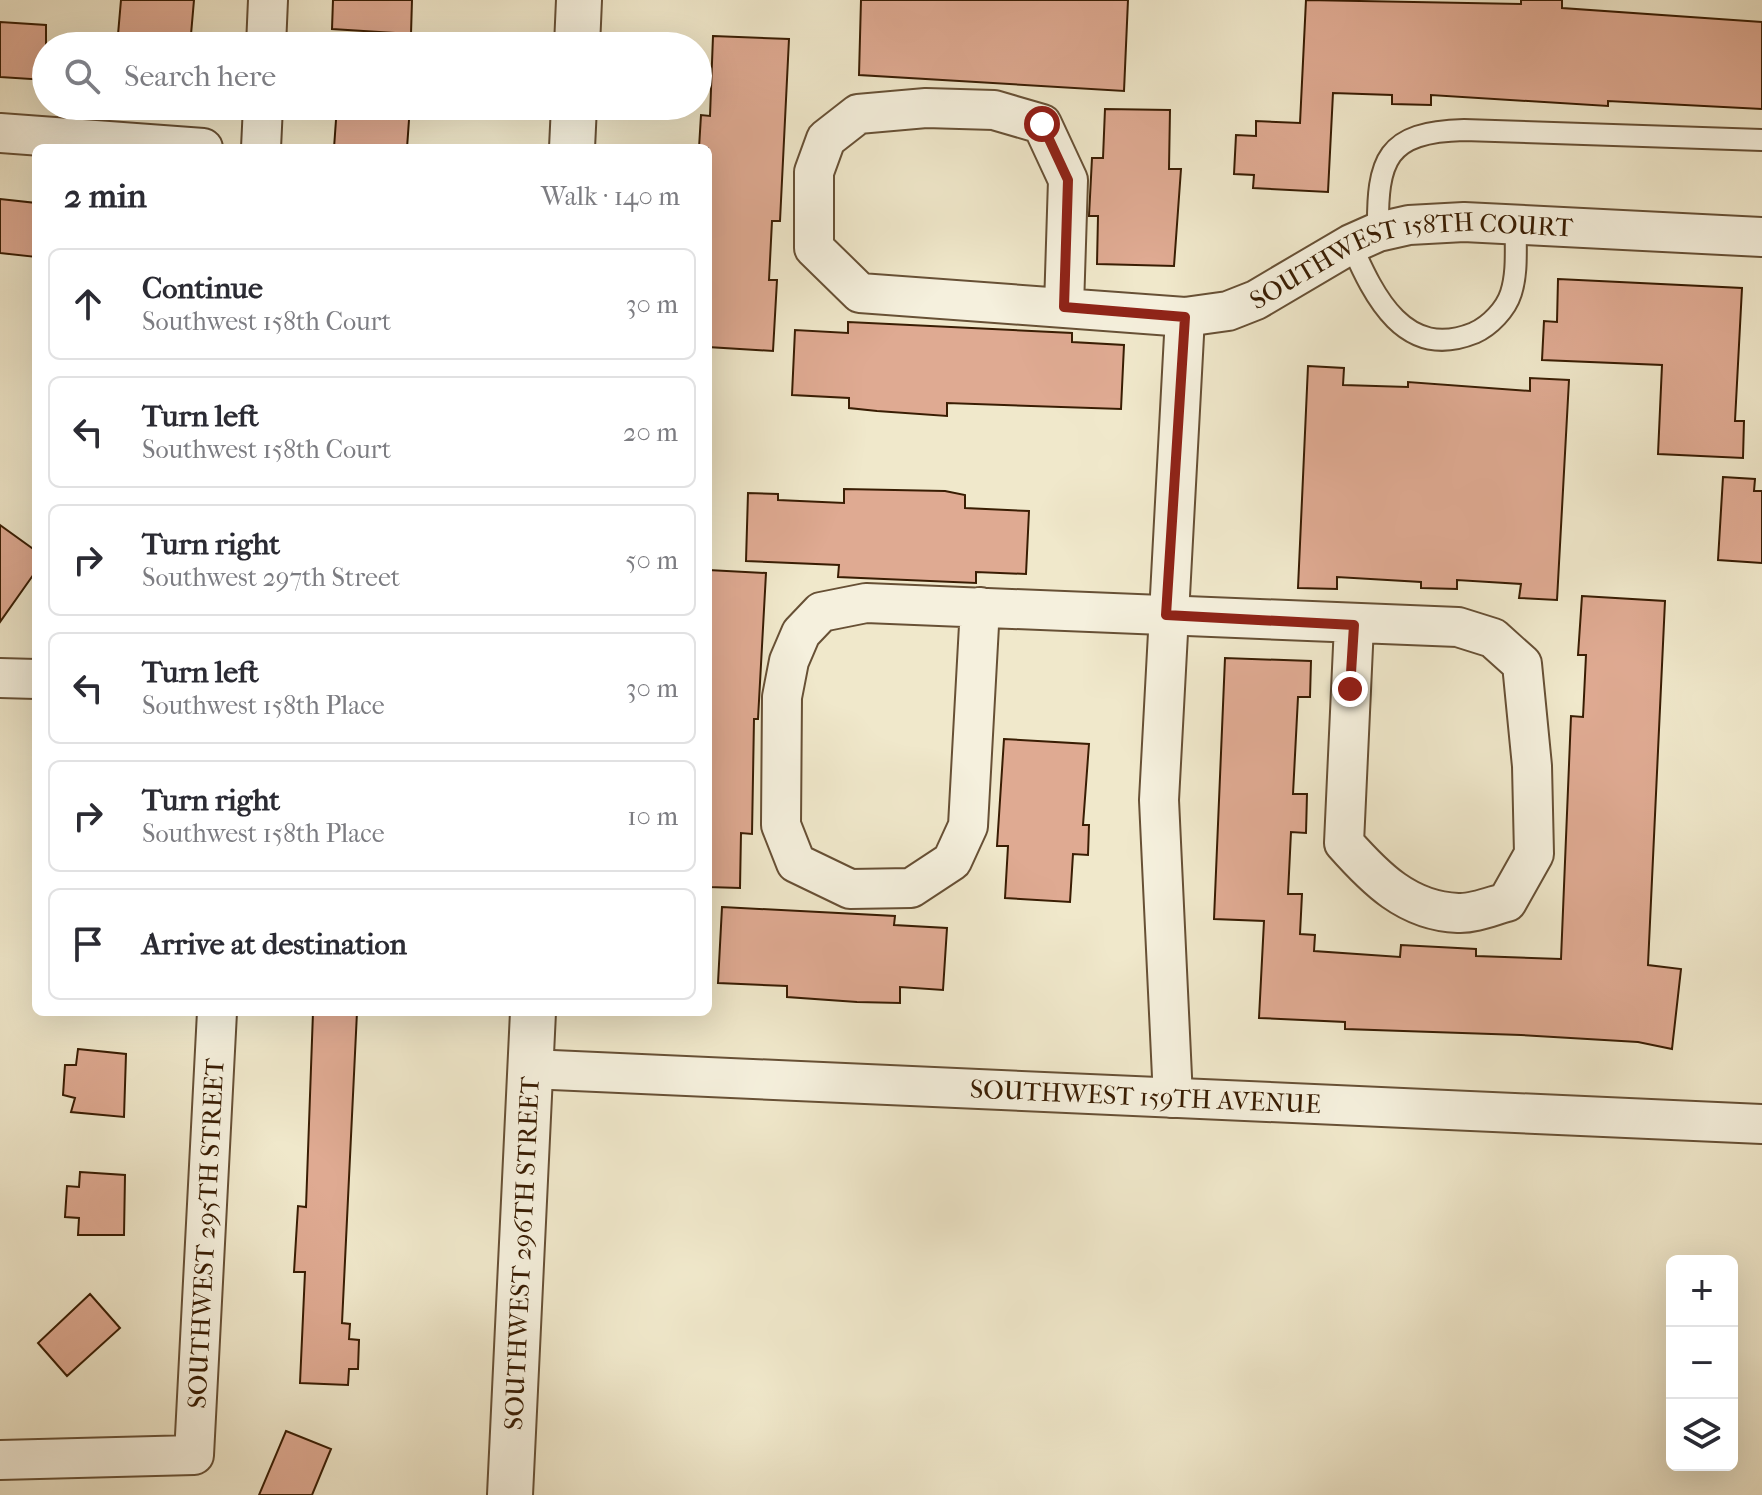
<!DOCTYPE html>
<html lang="en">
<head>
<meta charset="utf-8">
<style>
	body { margin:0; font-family:"IM FELL French Canon",serif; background:#f2f2f3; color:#2b2b33 }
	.controls { position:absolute; right:24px; bottom:24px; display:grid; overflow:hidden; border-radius:12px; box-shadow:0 8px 32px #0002 }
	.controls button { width:72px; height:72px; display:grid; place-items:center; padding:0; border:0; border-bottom:2px solid #e1e1e2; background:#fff; color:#2b2b33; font:40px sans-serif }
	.stop { position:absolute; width:24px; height:24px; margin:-18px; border:6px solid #8f2418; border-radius:50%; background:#fff }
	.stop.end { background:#8f2418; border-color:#fff; box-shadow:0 2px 8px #0008 }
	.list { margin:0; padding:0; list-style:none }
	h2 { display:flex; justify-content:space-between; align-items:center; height:104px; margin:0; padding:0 32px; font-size:34px }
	h2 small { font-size:26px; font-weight:400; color:#7c7c81 }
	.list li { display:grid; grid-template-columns:52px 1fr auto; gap:24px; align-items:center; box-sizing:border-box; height:112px; margin:0 16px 16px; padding:0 16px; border:2px solid #e1e1e2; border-radius:12px }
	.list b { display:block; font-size:30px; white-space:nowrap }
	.list p { margin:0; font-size:26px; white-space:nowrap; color:#7c7c81 }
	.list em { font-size:26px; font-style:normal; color:#7c7c81 }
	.icon { flex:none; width:44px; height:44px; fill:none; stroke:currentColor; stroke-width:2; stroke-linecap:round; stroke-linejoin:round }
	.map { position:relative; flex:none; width:1762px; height:1495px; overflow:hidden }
	.search { position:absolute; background:#fff; box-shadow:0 8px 32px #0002; left:32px; top:32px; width:680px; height:88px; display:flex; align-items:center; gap:20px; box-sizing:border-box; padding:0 28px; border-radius:44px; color:#7c7c81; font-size:30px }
	.panel { position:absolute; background:#fff; box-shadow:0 8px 32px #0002; left:32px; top:144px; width:680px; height:872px; border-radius:12px }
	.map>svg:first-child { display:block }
	.building { fill:#dfaa92; stroke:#391d03; stroke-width:2 }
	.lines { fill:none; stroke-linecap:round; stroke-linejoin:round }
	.service-casing { stroke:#675035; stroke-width:24 }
	.minor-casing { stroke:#675035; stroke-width:42 }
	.tertiary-casing { stroke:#675035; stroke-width:48 }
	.service { stroke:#f5f0dd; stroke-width:20 }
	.minor { stroke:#f5f0dd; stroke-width:38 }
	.tertiary { stroke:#f5f0dd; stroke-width:44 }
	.route { stroke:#8f2418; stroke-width:10 }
	.labels { text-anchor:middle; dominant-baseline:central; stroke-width:7; stroke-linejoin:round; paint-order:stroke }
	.street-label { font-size:26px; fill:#391d03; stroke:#f5f0dd }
</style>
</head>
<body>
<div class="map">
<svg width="1762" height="1495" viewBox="0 0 1762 1495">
	<rect width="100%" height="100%" fill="#f0e8cb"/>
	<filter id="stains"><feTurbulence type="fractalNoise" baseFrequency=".0025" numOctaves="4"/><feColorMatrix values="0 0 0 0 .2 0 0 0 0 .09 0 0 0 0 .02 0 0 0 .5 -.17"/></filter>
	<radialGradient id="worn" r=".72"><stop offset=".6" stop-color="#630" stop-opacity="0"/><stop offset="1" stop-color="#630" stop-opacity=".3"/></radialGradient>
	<path class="building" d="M121,0H194L190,46H117Z
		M333,0H412L411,34L332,29Z
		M861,0H1128L1124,91L859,75Z
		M1306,0L1521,4V0H1562V8L1762,22V109L1608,101V106L1431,95V105L1392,104V95L1333,93L1328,192L1253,188L1254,175L1234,174L1236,135L1256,136V121L1300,123Z
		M0,22L46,25V80L0,77Z
		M713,36L789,39L780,221H772L769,280H777L773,351L708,347V148H699L701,115L710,116Z
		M337,106H410L407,148H334Z
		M1105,109L1170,110L1169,169H1181L1174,266L1097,264L1098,216H1089L1092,158H1103Z
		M0,199L36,203V257L0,253Z
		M1558,279L1742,288L1735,421H1744L1743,458L1658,454L1662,365L1542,360L1544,321L1557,322Z
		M848,322L1072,333V342L1124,345L1121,409L947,403V416L877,411L849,408V398L792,395L795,330L848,333Z
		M1308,366L1344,368L1343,385L1408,387V382L1530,391V378L1569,380L1557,600L1519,598L1521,584L1457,580V589L1421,588V582L1337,577V589L1298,588Z
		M1723,477L1755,479L1754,491H1762V563L1718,560Z
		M844,489L945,491L965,495V508L1029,511L1026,574L976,572V583L838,577L839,565L746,561L748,493L778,494V500L844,503Z
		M0,525L36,551V571L0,622Z
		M708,570L766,573L758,719H754L752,834L741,833L740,888L708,887Z
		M1582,596L1665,601L1648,965L1681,969L1672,1049L1638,1042L1521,1035L1345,1029V1022L1259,1018L1264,921L1214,919L1225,658L1311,661L1310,697H1298L1293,794H1307L1306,833L1291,832L1288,894H1302L1300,934L1315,935L1314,951L1400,957L1401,945L1476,949V956L1561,959L1571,716L1583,717L1586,655H1578Z
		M1004,739L1089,744L1083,825H1089L1088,855L1073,854L1070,902L1005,898L1008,846H997Z
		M722,907L895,916L894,925L947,928L943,990L900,987V1003L857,1002L787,997V986L718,983Z
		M313,1012H357L342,1323L350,1324L349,1339L359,1340L358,1369H349L348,1385L300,1383L305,1272H294L298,1206L306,1207Z
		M78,1049L126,1054L124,1117L71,1112L75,1098L63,1095L65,1065H76Z
		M80,1172L125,1175L124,1235H78L79,1218L65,1217L67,1186L79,1187Z
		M90,1294L120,1328L67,1376L38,1343Z
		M286,1431L331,1449L312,1495H259Z"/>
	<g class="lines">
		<g class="service-casing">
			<path id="service" d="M1378,232C1377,159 1386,132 1464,130L1762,140
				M1351,244C1374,297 1405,361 1474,333C1490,326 1506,309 1511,293C1518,271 1515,247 1516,225"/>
		</g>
		<g class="minor-casing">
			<g id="minor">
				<path d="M266,46L268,0"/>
				<path d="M0,133L203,148"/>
				<path d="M261,148L263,106"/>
				<path id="s1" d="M1064,307L1068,180L1042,124L994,110L926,108L858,114L826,139L814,172V248L860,293L1185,317L1228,311L1256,300L1351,244L1378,232L1409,225L1464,222L1762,237"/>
				<path d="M980,607L968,826L952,861L911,888L850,889L796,863L781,825L782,697L789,661L801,633L821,612L866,603L1458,627L1493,638L1522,664L1532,766L1534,854L1507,902C1492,906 1473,914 1458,913C1407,911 1375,878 1344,843L1354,625"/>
				<path d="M0,678L36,679"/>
				<path id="s2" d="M530,1069L1762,1124"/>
				<path d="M1173,1098L1159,800L1185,317"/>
				<path id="s3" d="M0,1460L194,1455L217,1012"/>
			</g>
		</g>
		<g class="tertiary-casing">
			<g id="tertiary">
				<path d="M577,46L579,0"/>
				<path d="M572,148L574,106"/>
				<path id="s4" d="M510,1495L533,1012"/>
			</g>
		</g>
		<use href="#service" class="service"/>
		<use href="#minor" class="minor"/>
		<use href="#tertiary" class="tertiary"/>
	</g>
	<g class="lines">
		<path class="route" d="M1042,124L1068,180L1064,307L1185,317L1166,615L1354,625L1350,689"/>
	</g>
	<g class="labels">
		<g class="street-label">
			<text stroke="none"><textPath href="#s1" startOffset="1156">SOUTHWEST 158TH COURT</textPath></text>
			<text stroke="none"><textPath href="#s2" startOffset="616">SOUTHWEST 159TH AVENUE</textPath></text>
			<text stroke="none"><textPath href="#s3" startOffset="416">SOUTHWEST 295TH STREET</textPath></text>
			<text stroke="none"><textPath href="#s4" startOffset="242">SOUTHWEST 296TH STREET</textPath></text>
		</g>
	</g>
	<rect width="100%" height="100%" filter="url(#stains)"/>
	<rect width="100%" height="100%" fill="url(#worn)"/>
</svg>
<div class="controls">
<button>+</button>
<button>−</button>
<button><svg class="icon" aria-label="layers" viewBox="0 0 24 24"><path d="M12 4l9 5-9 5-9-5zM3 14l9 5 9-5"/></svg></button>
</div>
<div class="stop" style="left:1042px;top:124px"></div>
<div class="stop end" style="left:1350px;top:689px"></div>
<div class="search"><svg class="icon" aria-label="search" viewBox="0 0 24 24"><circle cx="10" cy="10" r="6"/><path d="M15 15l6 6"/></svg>Search here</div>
<section class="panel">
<h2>2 min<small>Walk · 140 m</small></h2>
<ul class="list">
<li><svg class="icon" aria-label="ahead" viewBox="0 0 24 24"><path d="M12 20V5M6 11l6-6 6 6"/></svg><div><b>Continue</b><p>Southwest 158th Court</p></div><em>30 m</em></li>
<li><svg class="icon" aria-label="left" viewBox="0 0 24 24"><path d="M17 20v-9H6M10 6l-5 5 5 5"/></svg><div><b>Turn left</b><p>Southwest 158th Court</p></div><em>20 m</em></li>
<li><svg class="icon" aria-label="right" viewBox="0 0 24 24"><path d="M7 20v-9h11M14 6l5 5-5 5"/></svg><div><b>Turn right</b><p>Southwest 297th Street</p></div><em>50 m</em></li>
<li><svg class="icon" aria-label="left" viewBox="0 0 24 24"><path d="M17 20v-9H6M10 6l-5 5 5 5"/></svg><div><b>Turn left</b><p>Southwest 158th Place</p></div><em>30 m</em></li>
<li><svg class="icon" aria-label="right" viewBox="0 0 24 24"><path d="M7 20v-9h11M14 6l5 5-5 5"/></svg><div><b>Turn right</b><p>Southwest 158th Place</p></div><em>10 m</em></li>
<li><svg class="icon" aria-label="arrive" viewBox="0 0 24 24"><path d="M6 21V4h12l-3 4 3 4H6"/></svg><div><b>Arrive at destination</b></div></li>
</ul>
</section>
</div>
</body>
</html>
